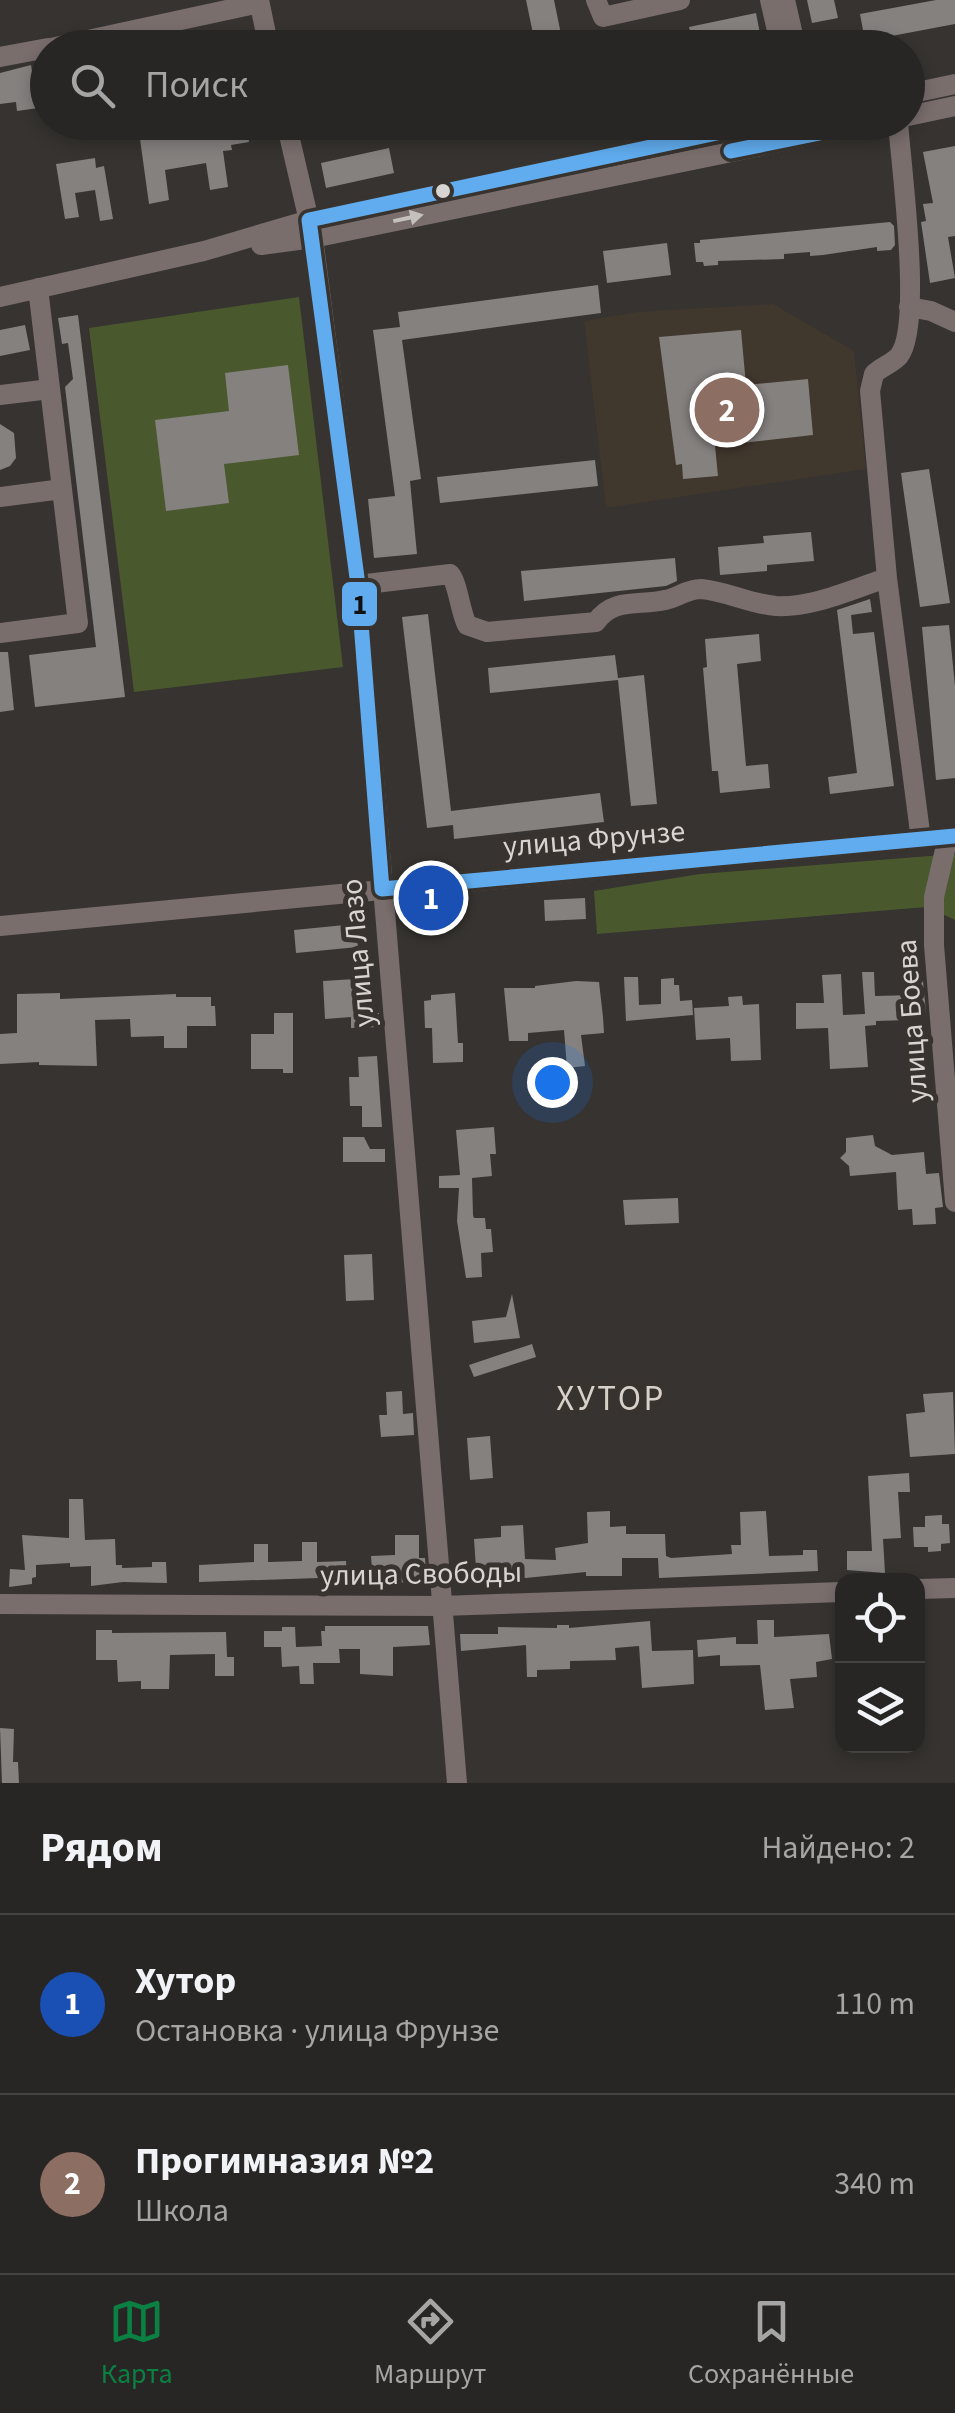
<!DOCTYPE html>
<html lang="ru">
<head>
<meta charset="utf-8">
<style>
	body { margin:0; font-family:"Source Sans 3",sans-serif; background:#343231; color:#f1f3f6 }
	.controls { position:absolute; right:30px; bottom:30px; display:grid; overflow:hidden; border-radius:20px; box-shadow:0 5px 15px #0003 }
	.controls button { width:90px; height:90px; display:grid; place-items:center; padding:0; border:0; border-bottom:2px solid #444341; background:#282624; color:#f1f3f6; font:50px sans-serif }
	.you { position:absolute; left:552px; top:1082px; width:35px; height:35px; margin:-25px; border:8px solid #fff; border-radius:50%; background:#1a73e8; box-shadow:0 0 0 15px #1a73e833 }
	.badge { display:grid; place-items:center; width:65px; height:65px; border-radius:50%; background:#0b8043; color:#fff; font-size:32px; font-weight:700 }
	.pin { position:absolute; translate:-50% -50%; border:5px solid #fff; box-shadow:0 2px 10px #0006 }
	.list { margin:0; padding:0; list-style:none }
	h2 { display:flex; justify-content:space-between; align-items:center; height:130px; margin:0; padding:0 40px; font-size:42px }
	h2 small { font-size:32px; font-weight:400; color:#a5a5a6 }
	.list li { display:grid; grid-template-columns:65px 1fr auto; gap:30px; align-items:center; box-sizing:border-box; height:180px; padding:0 40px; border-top:2px solid #444341 }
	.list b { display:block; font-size:38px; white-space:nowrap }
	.list p { margin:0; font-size:32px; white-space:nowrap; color:#a5a5a6 }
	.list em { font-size:32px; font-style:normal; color:#a5a5a6 }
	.icon { flex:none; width:55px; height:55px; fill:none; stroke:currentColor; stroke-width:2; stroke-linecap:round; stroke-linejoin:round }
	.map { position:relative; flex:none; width:955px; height:1783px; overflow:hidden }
	.search { position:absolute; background:#282624; box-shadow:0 5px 15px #0003; left:30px; right:30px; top:30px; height:110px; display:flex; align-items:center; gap:25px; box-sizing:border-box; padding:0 35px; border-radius:55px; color:#a5a5a6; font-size:38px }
	.sheet { height:490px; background:#282624 }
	nav { display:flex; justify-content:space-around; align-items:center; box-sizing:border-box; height:140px; border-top:2px solid #444341; background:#282624; font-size:28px; color:#a5a5a6 }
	nav a { display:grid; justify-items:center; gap:5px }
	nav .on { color:#0b8043 }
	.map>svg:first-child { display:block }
	.built { fill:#40372d }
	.green { fill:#4a582e }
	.building { fill:#84817f }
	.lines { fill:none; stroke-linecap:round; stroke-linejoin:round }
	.minor { stroke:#796e6c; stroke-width:20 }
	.bus-1-casing { stroke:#38332e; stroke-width:22 }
	.bus-1 { stroke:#60acee; stroke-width:15 }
	.oneway { fill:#c4c0bd }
	.bus-dot { fill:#d7d4d1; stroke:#38332e; stroke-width:4 }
	.labels { text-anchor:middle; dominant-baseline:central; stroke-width:10; stroke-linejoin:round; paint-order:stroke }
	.street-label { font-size:30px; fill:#d7d4d1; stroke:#38332e }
	.quarter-label { font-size:35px; letter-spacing:2.5px; fill:#d8d1ca; stroke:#38332e }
	.line-badge { stroke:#38332e; stroke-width:4 }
	.pale-badge-label { font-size:28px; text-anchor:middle; font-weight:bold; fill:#111 }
</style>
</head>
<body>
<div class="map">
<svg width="955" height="1783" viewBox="0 0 955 1783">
	<rect width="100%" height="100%" fill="#363330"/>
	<path class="built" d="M773,304L854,351L866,469L606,508L584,321L637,312Z"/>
	<path class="green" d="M299,297L343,667L134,692L89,328Z
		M955,854V920L927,907L597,934L594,891L700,874Z"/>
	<path class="building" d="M526,0H554L563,44L559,48H536Z
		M807,0H834L838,18L812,23Z
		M936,0H955V24L865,41L860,14Z
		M756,13L761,39L737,44V48H638L637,43L690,31L689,27Z
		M31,65L38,108L17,111L16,102L0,104V73Z
		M128,122H246L249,142L231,145L232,150L223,151L228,187L210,190L206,163L165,170L169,200L149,204L140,139Z
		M955,146V236L948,237L955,278L930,283L921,222L926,221L923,204L933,203L923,152Z
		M389,148L394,173L326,188L321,163Z
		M95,158L96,168L104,166L113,219L100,221L95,190L75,193L79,217L65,219L56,164Z
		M890,222L894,226L895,245L891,250L877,251V247L823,255L810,256V252L784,254V259L718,261V265L704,266L703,262H696L694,243H700V240Z
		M667,243L671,275L607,283L603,251Z
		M598,285L601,313L402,340L421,479L410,481L417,554L374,558L368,499L395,496L373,330L400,327L398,312Z
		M78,315L125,697L35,707L29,655L96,647L65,387L73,379L68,343L62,344L58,318Z
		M25,325L30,350L0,356V330Z
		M741,330L746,385L808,379L813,435L715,446L718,476L683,479L682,464L676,465L659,337Z
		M288,365L299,455L224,464L229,503L166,511L155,420L229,411L225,373Z
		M0,424L14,433L16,458L10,466L0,470Z
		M595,460L598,486L440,503L437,477Z
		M929,469L950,603L920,607L901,473Z
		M811,532L814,561L767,565V571L720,575L718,547L764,543L763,536Z
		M675,558L677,581L666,586L524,601L521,571Z
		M870,599L872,612L851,615L853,634L874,632L894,786L830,794L828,777L857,773L837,610Z
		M428,614L451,811L600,793L604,822L454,839L453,825L427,828L402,617Z
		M949,625L955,686V778L936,780L922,627Z
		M759,634L761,661L737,664L746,766L768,764L770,788L720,793L718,771H712L703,668L707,667L705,639Z
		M0,652H8L14,710L0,712Z
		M615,655L618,678L644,675L657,804L631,806L618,680L490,693L488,668Z
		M585,898L586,919L545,921L544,900Z
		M355,924L358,947L296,953L294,930Z
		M862,972H874L875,996L915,995L914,982L923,981L926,1013L909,1014V1020L876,1021V1025L865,1026L868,1067L830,1069L828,1028L796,1029V1003H824L822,975L841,974L843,1015L865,1014Z
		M624,977H638L639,1005L661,1004V979L674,978V985H679L680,1001L692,1000L693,1015L626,1021Z
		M371,978L373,1013H379V1027L351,1028V1017L325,1019L323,981Z
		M576,981L599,982L603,1017L604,1033L581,1035L585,1066L567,1068L564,1030L528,1033V1041H509L504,988H535V986Z
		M60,993V999L176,994V997H211V1006H215L216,1026H187V1048H164V1036L131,1037L130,1019L95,1020L97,1066L39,1065V1062L0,1064V1034L17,1033V994Z
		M455,993L458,1043H463V1062L433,1063L432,1028H425L424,1001L431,1000V995Z
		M742,996L743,1005L759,1004L761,1060L731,1061L730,1038L696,1040L694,1008L729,1006L728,997Z
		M274,1013H293V1073H283V1069H251V1034H274Z
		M377,1056L382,1127H362V1106H350L349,1077H359L358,1057Z
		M494,1127L496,1154H490L492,1176L472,1178L473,1215L474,1218H485L486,1229H491L493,1252L481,1253L482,1277L466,1278L457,1221L459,1188H439V1176L460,1175L456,1130Z
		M873,1135L875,1146L892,1155L924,1152L926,1174L939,1173L943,1207L935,1208L936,1224L913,1225L912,1209L898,1210L896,1172L850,1176L849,1166L840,1158L846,1152V1138Z
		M343,1137H364L370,1149H385V1162H343Z
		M678,1198L679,1223L625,1225L623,1200Z
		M372,1254L374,1300L346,1301L344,1255Z
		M512,1294L520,1338L474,1343L472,1321L506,1317Z
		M532,1344L536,1357L474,1377L469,1365Z
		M402,1391L403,1414L413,1413L414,1435L381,1437L379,1415H387L386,1392Z
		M953,1392L955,1454L910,1457L906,1414L925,1412L923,1394Z
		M490,1436L493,1478L470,1480L467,1438Z
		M909,1473L910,1492H898L901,1538L883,1539L885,1573L847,1570V1551H872L868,1476Z
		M69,1499H83L85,1540L115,1539L116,1565H122V1568L152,1567V1562H166L167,1583L123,1582L91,1586V1566L70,1567V1563L36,1565V1577L32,1578V1584L9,1587L10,1569L25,1570L22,1535L69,1538Z
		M610,1511V1527L626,1526V1534H665L666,1556L671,1558L732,1554L731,1545H741L740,1512L766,1511L769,1556L803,1555V1550H817L818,1571L659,1578L658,1558H622V1576H586V1572L477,1583L474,1539L501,1537V1526L523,1525L525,1559L556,1560L555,1548L588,1543L587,1512Z
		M942,1515V1524H949L950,1543L941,1544V1551L928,1552V1547H914L913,1527H925V1516Z
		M395,1535H419V1558H425L427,1582L373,1583L371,1556L395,1555Z
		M302,1542H317V1562L346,1561L347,1577L199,1582V1565L254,1562V1544H268V1562L302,1561Z
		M757,1620H774V1637L829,1634L832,1659L816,1662L817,1677L790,1679L794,1708L765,1710L760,1665L720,1666V1655L698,1657L697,1640L736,1637V1644H758Z
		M650,1621L652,1651L693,1650L694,1684L642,1688L639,1646L615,1648L616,1660L570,1661V1669L537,1670V1677H527L526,1645L461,1651L460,1634H498V1627L557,1628V1625H569V1628Z
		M325,1626H428L430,1645L393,1647V1676L360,1674V1649H339L340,1663H313L314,1684H300L299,1666L282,1667L281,1647H264V1631H282V1627H295L296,1647L322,1646L321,1631H325Z
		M96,1630H112V1633L226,1632L227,1657H234V1676H215V1654L170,1655L169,1689H141V1681L118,1682L117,1660H96Z
		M0,1728L14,1729L13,1762H18L19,1783H2Z"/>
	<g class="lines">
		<path class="minor" d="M259,0L269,48
			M596,0L603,17L680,0
			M770,0L781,48
			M785,0L796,48
			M51,48L259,3
			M0,57L48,48
			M908,94L955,84
			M908,116L955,106
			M286,122L313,238L358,585L457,1783
			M898,122C901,166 923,326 899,356C893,363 881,367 874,374L870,391L887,578L921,840
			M261,245L313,238L877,122
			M0,297L204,251L309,220L770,122
			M909,307L931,311L955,322
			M0,395L50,389
			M0,497L62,489
			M358,585L450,574C458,583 460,611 467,625L487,632L596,622C613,597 639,606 665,600C678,598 686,589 701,589C726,591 750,604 776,606C813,608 852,589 887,578
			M0,633L78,623L38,288
			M948,837L934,897V945L955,1202
			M0,926L955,836
			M918,1589L955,1588
			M0,1604L442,1606L842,1592"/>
		<g class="bus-1-casing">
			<path id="bus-1" d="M731,151L874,122
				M382,889L358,585L309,220L768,122
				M382,889L955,836"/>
		</g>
		<use href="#bus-1" class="bus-1"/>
	</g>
	<defs><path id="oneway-solid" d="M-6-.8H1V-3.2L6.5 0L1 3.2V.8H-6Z" transform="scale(2.5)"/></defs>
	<use class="oneway" href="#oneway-solid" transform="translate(408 218) rotate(-12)"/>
	<circle class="bus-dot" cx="443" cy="191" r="9"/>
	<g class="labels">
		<g class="street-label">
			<text transform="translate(594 839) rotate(-5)">улица Фрунзе</text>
			<text transform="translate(358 953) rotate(-95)">улица Лазо</text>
			<text transform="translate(912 1021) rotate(-94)">улица Боева</text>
			<text transform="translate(421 1574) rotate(-1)">улица Свободы</text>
		</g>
		<g class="quarter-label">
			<text x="611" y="1399">ХУТОР</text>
		</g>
	</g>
	<rect class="line-badge" x="340" y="580" width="39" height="48" rx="10" fill="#60acee"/>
	<g class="pale-badge-label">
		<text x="360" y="614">1</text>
	</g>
</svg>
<div class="controls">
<button><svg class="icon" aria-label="locate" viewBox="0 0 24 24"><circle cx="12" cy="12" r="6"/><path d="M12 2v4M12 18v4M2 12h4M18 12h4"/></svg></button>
<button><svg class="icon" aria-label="layers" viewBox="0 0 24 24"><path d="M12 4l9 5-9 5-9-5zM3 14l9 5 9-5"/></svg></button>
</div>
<div class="you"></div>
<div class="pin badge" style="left:431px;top:898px;background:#1a4fb4">1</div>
<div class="pin badge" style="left:727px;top:410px;background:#8d6e63">2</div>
<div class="search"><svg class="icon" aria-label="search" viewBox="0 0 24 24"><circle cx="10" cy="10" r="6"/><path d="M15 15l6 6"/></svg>Поиск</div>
</div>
<section class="sheet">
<h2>Рядом<small>Найдено: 2</small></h2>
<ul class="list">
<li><span class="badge" style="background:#1a4fb4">1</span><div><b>Хутор</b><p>Остановка · улица Фрунзе</p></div><em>110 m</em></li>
<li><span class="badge" style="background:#8d6e63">2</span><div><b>Прогимназия №2</b><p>Школа</p></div><em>340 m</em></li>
</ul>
</section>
<nav>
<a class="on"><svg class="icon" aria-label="map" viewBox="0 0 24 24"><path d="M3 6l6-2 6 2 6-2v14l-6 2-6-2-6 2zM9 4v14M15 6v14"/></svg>Карта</a>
<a><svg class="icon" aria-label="directions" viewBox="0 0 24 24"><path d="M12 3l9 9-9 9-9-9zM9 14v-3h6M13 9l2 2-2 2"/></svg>Маршрут</a>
<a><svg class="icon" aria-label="saved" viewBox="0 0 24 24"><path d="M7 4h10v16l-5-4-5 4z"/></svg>Сохранённые</a>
</nav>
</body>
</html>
